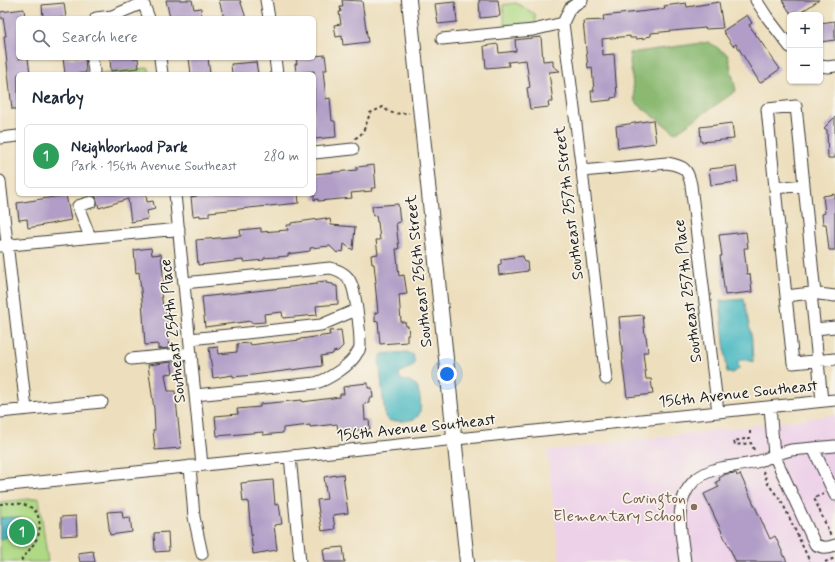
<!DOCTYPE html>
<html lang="en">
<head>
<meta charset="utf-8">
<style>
	body { margin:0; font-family:Mynerve,sans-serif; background:#f2f2f3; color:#1f2937 }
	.controls { position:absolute; right:12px; top:12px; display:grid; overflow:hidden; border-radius:6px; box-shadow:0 1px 3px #0004 }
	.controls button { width:36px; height:36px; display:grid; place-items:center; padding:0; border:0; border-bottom:1px solid #e0e1e3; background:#fff; color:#1f2937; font:20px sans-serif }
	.you { position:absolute; left:447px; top:374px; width:14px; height:14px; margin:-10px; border:3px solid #fff; border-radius:50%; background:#1a73e8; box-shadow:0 0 0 6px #1a73e833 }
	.badge { display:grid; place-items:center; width:26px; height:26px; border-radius:50%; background:#0f766e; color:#fff; font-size:13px; font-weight:700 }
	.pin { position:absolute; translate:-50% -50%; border:2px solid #fff; box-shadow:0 1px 4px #0006 }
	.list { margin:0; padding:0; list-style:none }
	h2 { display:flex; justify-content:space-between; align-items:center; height:52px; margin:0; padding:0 16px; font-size:17px }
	h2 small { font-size:13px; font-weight:400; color:#747a83 }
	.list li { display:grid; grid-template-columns:26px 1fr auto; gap:12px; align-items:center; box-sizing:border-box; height:64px; margin:0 8px 8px; padding:0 8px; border:1px solid #e0e1e3; border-radius:6px }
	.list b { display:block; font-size:15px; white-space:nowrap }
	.list p { margin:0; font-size:13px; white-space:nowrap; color:#747a83 }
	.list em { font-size:13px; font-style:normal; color:#747a83 }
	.icon { flex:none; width:22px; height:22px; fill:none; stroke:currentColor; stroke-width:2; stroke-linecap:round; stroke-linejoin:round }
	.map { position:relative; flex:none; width:835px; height:562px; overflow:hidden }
	.search { position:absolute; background:#fff; box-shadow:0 1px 3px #0004; left:16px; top:16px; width:300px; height:44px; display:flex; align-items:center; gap:10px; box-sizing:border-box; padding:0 14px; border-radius:6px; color:#747a83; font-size:15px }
	.panel { position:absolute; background:#fff; box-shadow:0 1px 3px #0004; left:16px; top:72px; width:300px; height:124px; border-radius:6px }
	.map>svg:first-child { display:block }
	.built { fill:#edd1e9 }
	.green { fill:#afd984; stroke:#667a50 }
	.forest { fill:#8bb972; stroke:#546a47 }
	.water { fill:#4bb9c3; stroke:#346a70 }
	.building { fill:#b19dc7 }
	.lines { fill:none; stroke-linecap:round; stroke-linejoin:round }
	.minor-casing { stroke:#3b3934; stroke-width:13 }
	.major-casing { stroke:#3b3934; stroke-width:16 }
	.path { stroke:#3b3934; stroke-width:2; stroke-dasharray:3 3; stroke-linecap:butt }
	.minor { stroke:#fff; stroke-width:11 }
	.major { stroke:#fff; stroke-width:14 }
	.education-dot { fill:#8d6e63; stroke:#f7f3e8; stroke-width:1.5 }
	.labels { text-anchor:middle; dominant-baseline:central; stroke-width:3.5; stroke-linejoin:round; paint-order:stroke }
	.street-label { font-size:16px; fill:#1c1c1c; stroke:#f7f3e8 }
	.education-label { font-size:16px; fill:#785e54; stroke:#f7f3e8; text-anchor:end }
</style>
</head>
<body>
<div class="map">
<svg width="835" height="562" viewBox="0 0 835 562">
	<rect width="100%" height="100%" fill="#f7f3e8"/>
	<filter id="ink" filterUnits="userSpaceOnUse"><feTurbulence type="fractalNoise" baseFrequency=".025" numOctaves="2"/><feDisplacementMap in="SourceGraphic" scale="8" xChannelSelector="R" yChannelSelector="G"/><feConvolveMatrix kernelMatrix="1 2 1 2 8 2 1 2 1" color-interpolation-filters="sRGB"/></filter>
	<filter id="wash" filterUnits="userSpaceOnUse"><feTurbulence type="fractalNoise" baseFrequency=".012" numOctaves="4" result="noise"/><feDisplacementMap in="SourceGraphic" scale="16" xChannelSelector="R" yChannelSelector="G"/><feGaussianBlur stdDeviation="0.9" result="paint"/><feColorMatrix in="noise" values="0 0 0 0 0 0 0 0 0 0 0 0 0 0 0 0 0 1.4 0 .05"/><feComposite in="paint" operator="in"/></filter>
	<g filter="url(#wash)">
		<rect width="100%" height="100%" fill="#eddfbd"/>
		<path class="built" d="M835,415V562H560L547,451Z"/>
		<path class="green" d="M516,3L535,14L536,25L505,28L503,5Z
			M149,68L150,74H92Z
			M39,498L48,562H0V502Z"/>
		<path class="forest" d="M709,42L728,55L736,91L675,133L635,102L629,53Z"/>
		<path class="water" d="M744,299L752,340L753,362L747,360H740L738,362L739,369L732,373H727L720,301Z
			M407,352L413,355L415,363L412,367L400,372L399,375L401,380L409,381L416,385C420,392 424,413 416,418C409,422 398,421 390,421L385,417L379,359L382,354Z
			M13,517L19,518L22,521L23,525C17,533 9,536 0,540V518Z"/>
		<g id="blocks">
			<path class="building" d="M166,0H192L194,9L201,8L202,18H170Z
				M219,0H240L246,18H224Z
				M342,0L362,1L368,42L343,45L342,36L336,37L334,25L341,24L339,12H341L340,7H343Z
				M479,0H498L500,16L480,18Z
				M782,0H819L797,15L794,11L791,14Z
				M455,2L457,22L438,24L435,4Z
				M719,2L723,28L706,29L705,28L651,33V36L646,37V38L636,39V38H630V36L602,39L603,55L614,54L617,97L611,98V100L592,102L591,91H594L592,67L588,68L583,21L604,20L603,16L665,9L664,6L686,3L687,7Z
				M64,3L66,18H43L42,5Z
				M24,9L25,18H18V59L28,58L30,74H18V109H12L4,36H6L3,18H0V12Z
				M747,15L752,23L749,25L780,69L760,83L736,44L733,46L723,31Z
				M835,21V40L820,42V23Z
				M541,37L543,61L553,60V66L560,71L549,72L553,102H548L549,107L530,109L527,88L530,87L526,60L508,62L509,66L486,68L484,46L498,44L499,53L516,51L515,40Z
				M325,55L327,70H323L326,99L330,98L332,121H335L336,137L314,139V71L296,73L295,64H297L296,58H314V56Z
				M63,58H85L86,73L65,74Z
				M110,58H138L139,68L111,71Z
				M189,58H208L210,74H191Z
				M256,62L258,74H232L231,64Z
				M835,117V158H828L827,130L824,128Z
				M653,120L656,143L618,148L616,126Z
				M732,123L734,139L701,142L700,127Z
				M374,165L376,188H371L372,191L351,193L352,198L318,201V199L314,200V174L357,170V167Z
				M736,166L738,182L711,185L709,169Z
				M95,194H146L147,202L153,201L155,209L147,211L148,219L131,222L128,199L99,208Z
				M196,194H298L299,203L209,212V216L200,217V215L193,216L191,197L197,196Z
				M835,194V250H829L826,224H823L822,214L825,213L823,196Z
				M66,195L71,220L28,228L27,219L19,220L17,203Z
				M398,204L400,222L396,223L399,249H396L399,276L404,275L407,294L399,295L401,322H405L406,326H408L409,335H407V342L380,344L378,321L375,322V313L378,312L375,283L376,282L374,264H372L371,255L378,254L376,240H380L378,222H377L376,215L373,216L372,206Z
				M326,218V220L330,219L331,225L355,227L353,250L344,244L343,252L339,251L337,253L330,246L310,248V251L288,254V256L264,258V260L244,262L243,260L198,265L196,240L241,236L240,230L261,228V232L288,230L287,225H291V223Z
				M746,232L748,248H744L747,274H750L752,292L725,295L720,256H722L719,235Z
				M151,248L152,255L161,254L164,285H160L163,307L166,306L167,317L166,318L169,348L158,349V344L145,345L142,300L139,272L136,273L134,250Z
				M523,256L524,262H527L528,271L499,275L498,265L501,264V259Z
				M326,281V283L333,284L334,286H337L338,304L316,306L317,315L283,318L282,312L264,314L265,322L251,323V321L205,327L202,297L317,284V282Z
				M643,315L645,336H646L648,352H643L646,379H651L653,394L627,397L622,360H623L619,317Z
				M341,330L343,346L338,351L333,352V354L321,356L322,366L253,375L233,377V375L213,378L209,348L218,347L219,354L237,352V344L250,343L251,345L273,342V343L300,340V339L330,335L329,331Z
				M171,362L173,373L165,374L168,391H175L181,448L155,450L153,430H155L154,409L148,365Z
				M368,383V388H372L373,398H369V403L364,404L365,420H369L370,429L346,431L344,430H338L337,424L310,427V425L283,428V433L263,435V432L217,436L215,416L238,414L237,409L260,407V404L302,400V402L340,397V394H344L343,387L349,386V385Z
				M736,473L737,476L740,474L770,539L775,536L787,562H736L704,494L719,487L716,482L720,480L719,478L726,474Z
				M343,474L348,513L333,515L335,529L322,531L317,500L327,499L324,477Z
				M273,480L275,505L279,504L282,524L274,525L277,550L253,554L248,501L243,502L241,483Z
				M122,511L123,518L130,517L132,532L110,535L107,512Z
				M76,516L77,535L61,536V517Z
				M168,532L169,551L155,552L154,533Z
				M343,547L345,562H325L323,549Z
				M93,551L95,562H80L78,553Z"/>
		</g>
	</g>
	<g filter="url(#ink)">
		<use href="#blocks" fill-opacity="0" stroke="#3b3934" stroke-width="1"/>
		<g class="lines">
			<g class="minor-casing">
				<path id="minor" d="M142,0L149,18
					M266,0L269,18
					M582,0L570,8L563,23L582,171L606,379
					M756,0L767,17L790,47
					M96,18L112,16L143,3
					M442,39L533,30L563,23
					M92,58L94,71
					M160,58L162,74
					M275,58L277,74
					M820,66L828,67L835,66
					M0,138L18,136
					M314,153L353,149
					M582,171L667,163C684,166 688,169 691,185L718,412
					M0,181L26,409
					M775,188L804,185
					M175,194L202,465
					M90,237L78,206L91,202
					M0,246L179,229
					M184,283L330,268C339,270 346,273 350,281C356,291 360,331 360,345C360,348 359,351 357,353C351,365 328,380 315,383L195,395
					M811,293L835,296
					M786,296L767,109L796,106L815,294
					M815,329L835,327
					M190,339L321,325L356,310
					M131,359L191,353
					M822,401C818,365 815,329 811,293L786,296L793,363L835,359
					M770,407L774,455L791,450L835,446
					M0,412L102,402
					M813,448L835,495
					M290,456L300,562
					M190,466L194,517L202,554
					M0,486C278,456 557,430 835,400
					M685,562C682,534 672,503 694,481C702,474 711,470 721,468C742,464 755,465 774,455L815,544C821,548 828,548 835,545"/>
			</g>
			<g class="major-casing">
				<path id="major" d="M409,0L467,562"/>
			</g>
			<path class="path" d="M355,138C364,136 367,121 370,113L383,107C392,116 398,113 409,113
				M750,431V438L734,441L735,445L751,443L755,452
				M763,471L768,484L782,502L810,562
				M824,494L814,498L831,536
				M0,504C14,502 36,502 39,520C40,525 40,531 38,536C34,545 26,554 20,562
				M825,562L835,558"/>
			<use href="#minor" class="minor"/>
			<use href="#major" class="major"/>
		</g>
	</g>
	<circle class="education-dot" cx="694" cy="507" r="4"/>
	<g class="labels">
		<g class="street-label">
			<text transform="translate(569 203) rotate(-97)">Southeast 257th Street</text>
			<text transform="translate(419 271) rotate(-96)">Southeast 256th Street</text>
			<text transform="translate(688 291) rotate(-97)">Southeast 257th Place</text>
			<text transform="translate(173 331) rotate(-96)">Southeast 254th Place</text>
			<text transform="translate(738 394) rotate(-6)">156th Avenue Southeast</text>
			<text transform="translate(416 428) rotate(-6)">156th Avenue Southeast</text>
		</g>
		<g class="education-label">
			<text x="686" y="498">Covington<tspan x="686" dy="18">Elementary School</tspan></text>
		</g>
	</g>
</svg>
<div class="controls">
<button>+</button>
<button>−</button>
</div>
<div class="you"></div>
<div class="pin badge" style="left:22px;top:532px;background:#2e9e5b">1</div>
<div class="search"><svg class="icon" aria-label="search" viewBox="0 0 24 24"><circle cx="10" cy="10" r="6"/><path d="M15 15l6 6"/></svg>Search here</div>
<section class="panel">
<h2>Nearby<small></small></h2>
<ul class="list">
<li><span class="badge" style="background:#2e9e5b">1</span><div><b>Neighborhood Park</b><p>Park · 156th Avenue Southeast</p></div><em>280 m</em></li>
</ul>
</section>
</div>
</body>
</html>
